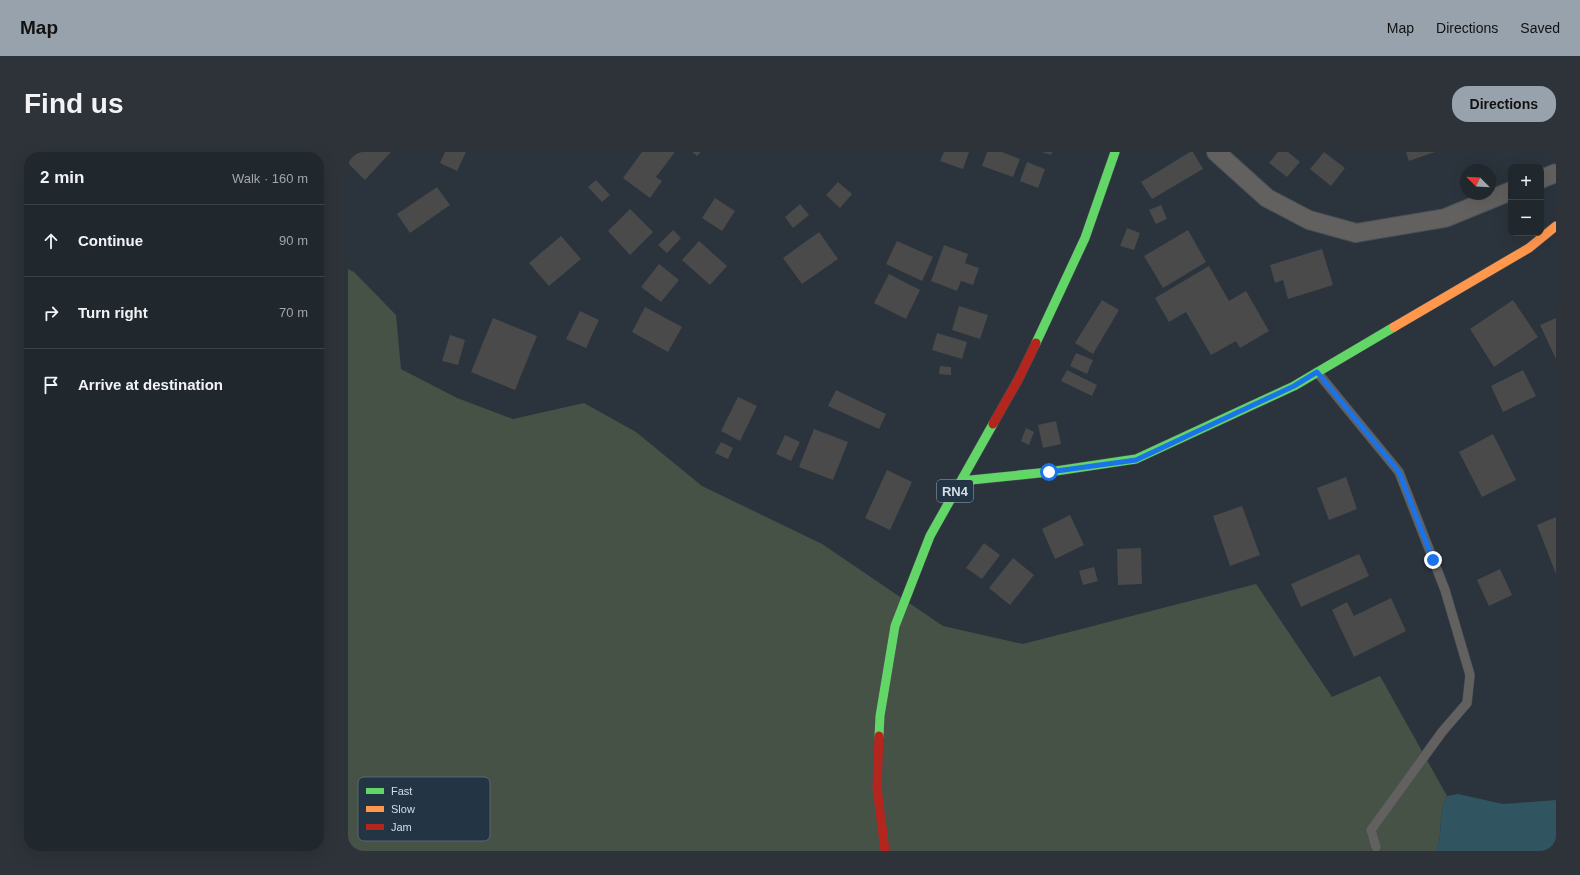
<!DOCTYPE html>
<html lang="en">
<head>
<meta charset="utf-8">
<style>
	body { margin:0; font-family:Arial,sans-serif; background:#2d3339; color:#f1f3f6 }
	.controls { position:absolute; right:12px; top:12px; display:grid; overflow:hidden; border-radius:8px; box-shadow:0 4px 16px #0002 }
	.controls button { width:36px; height:36px; display:grid; place-items:center; padding:0; border:0; border-bottom:1px solid #3d4449; background:#20272d; color:#f1f3f6; font:20px sans-serif }
	.compass { position:absolute; left:1112px; top:12px; width:36px; height:36px; border-radius:50%; background:#20272d; box-shadow:0 4px 16px #0002; rotate:294deg }
	.stop { position:absolute; width:12px; height:12px; margin:-9px; border:3px solid #1a73e8; border-radius:50%; background:#fff }
	.stop.end { background:#1a73e8; border-color:#fff; box-shadow:0 1px 4px #0008 }
	.list { margin:0; padding:0; list-style:none }
	h2 { display:flex; justify-content:space-between; align-items:center; height:52px; margin:0; padding:0 16px; font-size:17px }
	h2 small { font-size:13px; font-weight:400; color:#a2a5aa }
	.list li { display:grid; grid-template-columns:26px 1fr auto; gap:12px; align-items:center; box-sizing:border-box; height:72px; padding:0 16px; border-top:1px solid #3d4449 }
	.list b { display:block; font-size:15px; white-space:nowrap }
	.list em { font-size:13px; font-style:normal; color:#a2a5aa }
	.icon { flex:none; width:22px; height:22px; fill:none; stroke:currentColor; stroke-width:2; stroke-linecap:round; stroke-linejoin:round }
	.map { position:relative; flex:none; width:1208px; height:699px; overflow:hidden; border-radius:16px }
	header { display:flex; align-items:center; gap:24px; box-sizing:border-box; height:56px; padding:0 20px; background:#98a2ac; color:#111 }
	header strong { font-size:19px }
	nav { display:flex; gap:22px; margin-inline-start:auto; font-size:14px }
	.intro { display:flex; align-items:center; justify-content:space-between; box-sizing:border-box; height:96px; padding:0 24px }
	h1 { margin:0; font-size:28px }
	.button { padding:10px 18px; border-radius:16px; background:#98a2ac; color:#111; font-size:14px; font-weight:700 }
	main { display:flex; gap:24px; padding:0 24px }
	aside { flex:1; background:#20272d; border-radius:16px; box-shadow:0 4px 16px #0002 }
	.map>svg:first-child { display:block }
	.green { fill:#465246 }
	.water { fill:#305460 }
	.building { fill:#494a49 }
	.lines { fill:none; stroke-linecap:round; stroke-linejoin:round }
	.lane-casing { stroke:#484f56; stroke-width:10 }
	.street-casing { stroke:#484f56; stroke-width:20 }
	.fast-casing { stroke:#484f56; stroke-width:10 }
	.slow-casing { stroke:#484f56; stroke-width:10 }
	.jam-casing { stroke:#484f56; stroke-width:10 }
	.lane { stroke:#626160; stroke-width:9 }
	.street { stroke:#626160; stroke-width:18 }
	.fast { stroke:#63d668; stroke-width:9 }
	.slow { stroke:#ff974d; stroke-width:9 }
	.jam { stroke:#b3261e; stroke-width:9 }
	.route { stroke:#1a73e8; stroke-width:5 }
	.labels { text-anchor:middle; dominant-baseline:central; stroke-width:3; stroke-linejoin:round; paint-order:stroke }
	.shield { fill:#233444; stroke:#9eabb7; stroke-width:1 }
	.shield-label { font-size:13px; font-weight:bold; fill:#d3dee8 }
	.key { fill:#233444; stroke:#586775; stroke-width:1 }
	.key-label { font-size:11px; fill:#d3dee8 }
</style>
</head>
<body>
<header>
<strong>Map</strong>
<nav><a>Map</a><a>Directions</a><a>Saved</a></nav>
</header>
<div class="intro"><h1>Find us</h1><a class="button">Directions</a></div>
<main>
<aside>
<h2>2 min<small>Walk · 160 m</small></h2>
<ul class="list">
<li><svg class="icon" aria-label="ahead" viewBox="0 0 24 24"><path d="M12 20V5M6 11l6-6 6 6"/></svg><div><b>Continue</b></div><em>90 m</em></li>
<li><svg class="icon" aria-label="right" viewBox="0 0 24 24"><path d="M7 20v-9h11M14 6l5 5-5 5"/></svg><div><b>Turn right</b></div><em>70 m</em></li>
<li><svg class="icon" aria-label="arrive" viewBox="0 0 24 24"><path d="M6 21V4h12l-3 4 3 4H6"/></svg><div><b>Arrive at destination</b></div></li>
</ul>
</aside>
<div class="map">
<svg width="1208" height="699" viewBox="0 0 1208 699">
	<rect width="100%" height="100%" fill="#2b343c"/>
	<path class="green" d="M0,117L6,120L48,163L53,217L109,246L165,267L236,251L288,280L354,334L474,392L595,474L675,492L908,432L984,545L1032,524L1099,644C1089,663 1096,680 1088,699H0Z"/>
	<path class="water" d="M1110,642L1155,652L1208,648V699H1088C1096,680 1089,663 1099,644Z"/>
	<path class="building" d="M5,0H43L17,28L0,11V6Z
		M97,0H118L109,19L92,11Z
		M294,0H327L308,25L314,29L302,46L275,26Z
		M344,0H353L349,4Z
		M596,0H621L615,17L592,9Z
		M639,0H654L672,7L665,25L634,14Z
		M694,0H704L703,3Z
		M842,0H845L855,17L804,47L793,30Z
		M930,0H940L952,10L939,25L921,11Z
		M976,0L997,16L983,34L962,17Z
		M1058,0H1087L1061,9Z
		M679,10L697,17L690,36L672,29Z
		M248,28L262,43L254,50L240,35Z
		M490,30L504,42L492,56L478,43Z
		M89,35L102,53L62,81L49,62Z
		M367,46L387,59L374,79L354,66Z
		M452,52L461,63L445,76L437,65Z
		M813,53L819,67L808,72L801,58Z
		M282,57L305,80L282,103L260,79Z
		M779,76L792,81L786,98L772,94Z
		M325,78L333,86L319,101L310,93Z
		M840,78L858,110L815,136L796,104Z
		M471,80L490,107L454,132L435,106Z
		M213,84L233,107L201,134L181,111Z
		M351,89L379,114L362,133L334,108Z
		M549,89L585,105L574,129L538,112Z
		M596,93L620,102L617,111L631,116L625,133L613,129L609,139L583,129Z
		M974,97L985,133L940,147L935,128L927,131L922,113Z
		M311,112L331,128L313,150L293,135Z
		M861,114L881,149L898,139L921,179L892,196L888,189L863,203L838,160L821,170L807,146Z
		M541,122L572,138L558,167L526,151Z
		M754,148L771,158L745,202L727,191Z
		M1165,148L1190,185L1146,215L1122,177Z
		M611,154L640,163L632,187L604,178Z
		M297,155L334,175L320,200L284,180Z
		M232,159L251,168L238,196L218,187Z
		M145,166L189,184L167,238L123,220Z
		M1208,166V207L1192,173Z
		M589,181L619,190L614,207L584,198Z
		M102,183L117,188L110,213L94,209Z
		M728,201L745,208L739,222L722,214Z
		M592,214L603,215V223L591,222Z
		M719,218L749,233L744,244L713,229Z
		M1175,218L1188,244L1155,260L1143,234Z
		M488,238L538,262L531,277L480,254Z
		M390,245L409,254L392,289L373,279Z
		M708,269L713,292L695,296L690,273Z
		M678,276L686,280L681,293L673,289Z
		M466,277L500,290L485,328L451,315Z
		M1145,282L1168,328L1134,345L1111,300Z
		M437,283L452,290L443,309L428,302Z
		M373,290L385,296L380,307L367,301Z
		M539,318L564,330L542,378L517,366Z
		M998,325L1009,357L981,368L969,336Z
		M894,354L912,403L882,414L865,364Z
		M722,363L736,393L707,407L694,377Z
		M1208,365V422L1189,373Z
		M636,391L652,403L634,427L618,416Z
		M793,396L794,432L770,433L769,397Z
		M1011,402L1021,424L953,455L943,432Z
		M665,406L686,423L662,453L641,436Z
		M746,415L750,429L735,433L731,419Z
		M1152,417L1164,443L1141,454L1129,428Z
		M1043,446L1058,479L1006,505L984,458L999,450L1006,464Z"/>
	<g class="lines">
		<g class="lane-casing">
			<path id="lane" d="M969,220L1051,320L1097,438L1122,523L1119,551L1094,580L1023,678L1028,695"/>
		</g>
		<g class="street-casing">
			<path id="street" d="M868,0L919,46L961,68L1008,81L1097,66L1163,39
				M1193,27L1208,21"/>
		</g>
		<g class="fast-casing">
			<path id="fast" d="M688,191L737,86L767,0
				M613,329L701,320L788,307L946,234L1046,175
				M531,584L532,564L547,474L582,384L645,272"/>
		</g>
		<g class="slow-casing">
			<path id="slow" d="M1046,175L1181,96L1208,74"/>
		</g>
		<g class="jam-casing">
			<path id="jam" d="M645,272L670,228L688,191
				M531,584L529,636L537,699"/>
		</g>
		<use href="#lane" class="lane"/>
		<use href="#street" class="street"/>
		<use href="#fast" class="fast"/>
		<use href="#slow" class="slow"/>
		<use href="#jam" class="jam"/>
	</g>
	<g class="lines">
		<path class="route" d="M701,320L788,308L946,234L969,220L1051,320L1085,408"/>
	</g>
	<g class="labels">
		<rect class="shield" x="589" y="328" width="36" height="22" rx="3"/>
		<g class="shield-label">
			<text x="607" y="339">RN4</text>
		</g>
	</g>
	<rect x="10" y="625" width="132" height="64" rx="6" class="key"/>
	<rect x="18" y="636" width="18" height="6" fill="#63d668"/>
	<rect x="18" y="654" width="18" height="6" fill="#ff974d"/>
	<rect x="18" y="672" width="18" height="6" fill="#b3261e"/>
	<g class="key-label">
		<text x="43" y="643">Fast</text>
		<text x="43" y="661">Slow</text>
		<text x="43" y="679">Jam</text>
	</g>
</svg>
<div class="controls">
<button>+</button>
<button>−</button>
</div>
<svg class="compass" viewBox="-18 -18 36 36"><path d="M0-13l5 13h-10z" fill="#e53935"/><path d="M0 13l5-13h-10z" fill="#a2a5aa"/></svg>
<div class="stop" style="left:701px;top:320px"></div>
<div class="stop end" style="left:1085px;top:408px"></div>
</div>
</main>
</body>
</html>
